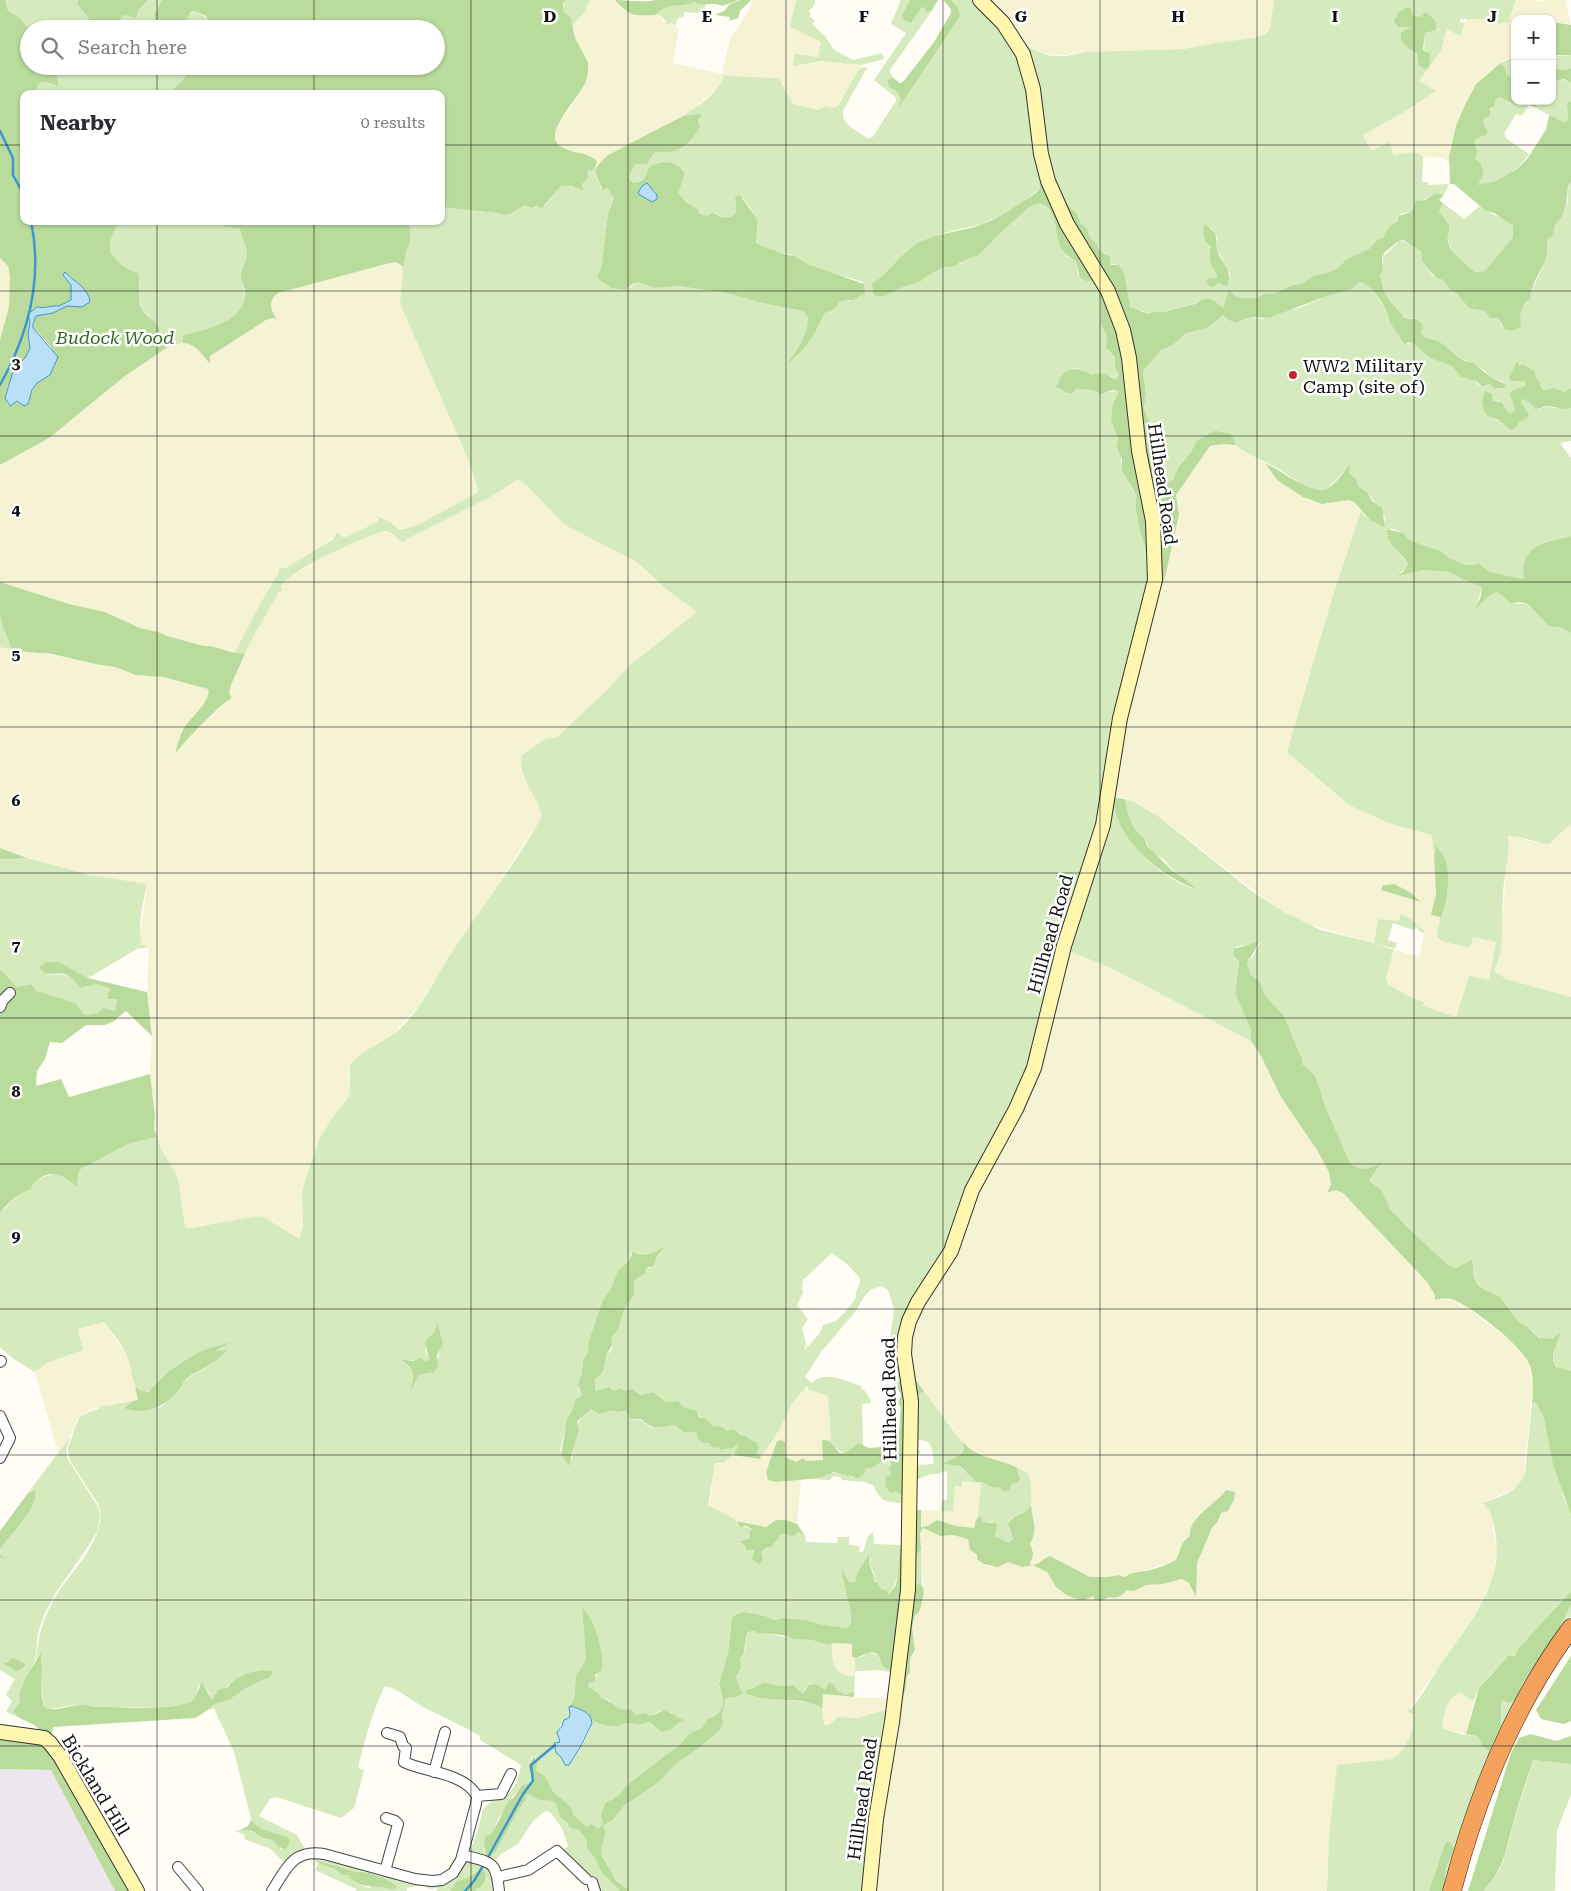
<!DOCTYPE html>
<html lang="en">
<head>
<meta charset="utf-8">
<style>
	body { margin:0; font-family:"Roboto Serif",serif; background:#f7f7f7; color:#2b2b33 }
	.controls { position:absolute; right:15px; top:15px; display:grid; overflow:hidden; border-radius:10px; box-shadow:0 1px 4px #0004 }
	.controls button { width:45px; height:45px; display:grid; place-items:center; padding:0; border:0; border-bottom:1px solid #e1e1e2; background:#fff; color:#2b2b33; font:25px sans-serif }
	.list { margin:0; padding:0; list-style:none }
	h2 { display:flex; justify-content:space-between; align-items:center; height:65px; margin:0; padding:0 20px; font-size:21px }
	h2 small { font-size:16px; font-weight:400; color:#7c7c81 }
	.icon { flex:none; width:28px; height:28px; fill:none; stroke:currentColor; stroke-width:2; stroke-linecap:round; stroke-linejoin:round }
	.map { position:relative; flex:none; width:1571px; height:1891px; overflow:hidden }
	.search { position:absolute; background:#fff; box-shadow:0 1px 4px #0004; left:20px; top:20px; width:425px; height:55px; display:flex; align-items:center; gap:12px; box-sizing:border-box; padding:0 18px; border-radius:28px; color:#7c7c81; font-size:19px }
	.panel { position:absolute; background:#fff; box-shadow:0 1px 4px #0004; left:20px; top:90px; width:425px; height:135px; border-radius:10px }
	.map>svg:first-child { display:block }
	.industrial { fill:#eee6ef }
	.farmland { fill:#f6f3d4; fill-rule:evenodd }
	.green { fill:#d5ebbd; fill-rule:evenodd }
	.forest { fill:#b9dc9c; fill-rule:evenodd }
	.water { fill:#b9e0f7; stroke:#3f96cf }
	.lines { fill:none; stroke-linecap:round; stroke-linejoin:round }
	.stream { stroke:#3f96cf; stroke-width:2.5 }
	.street-casing { stroke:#444; stroke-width:12 }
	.secondary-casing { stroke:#333; stroke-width:16 }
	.highway-casing { stroke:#222; stroke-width:19 }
	.street { stroke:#fff; stroke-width:10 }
	.secondary { stroke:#fff6b0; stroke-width:14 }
	.highway { stroke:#f5a25d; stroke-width:18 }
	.grid { fill:none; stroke:#111; stroke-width:1; stroke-opacity:0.55 }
	.poi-dot { fill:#c4262e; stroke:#fff; stroke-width:2 }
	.labels { text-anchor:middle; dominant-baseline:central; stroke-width:5; stroke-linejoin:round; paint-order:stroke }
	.park-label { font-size:18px; font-style:italic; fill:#2f6b1f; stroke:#fff }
	.poi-label { font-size:18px; fill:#111; stroke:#fff; text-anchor:start }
	.street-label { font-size:18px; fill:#111; stroke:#fff }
	.grid-label { font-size:16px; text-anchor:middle; font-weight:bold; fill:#111; stroke:#fff; stroke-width:5; stroke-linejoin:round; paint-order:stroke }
</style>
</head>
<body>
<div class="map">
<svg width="1571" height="1891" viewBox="0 0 1571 1891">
	<rect width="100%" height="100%" fill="#fffdf5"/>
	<path class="industrial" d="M0,1769L51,1770L115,1891H0Z"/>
	<path class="farmland" d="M591,0H615L625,11L635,16L660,15L662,19L679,29L673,63L722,74L730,39L750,9L753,0H796L790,27L821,42L818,57L796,66L825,61L861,65V68L838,106L833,108L825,106L818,110L793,104L782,82L725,75L717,88L693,110L651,134L611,153L597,168L595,166L597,163L590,156L566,149L556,142L554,139L557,127L587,80L588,62L575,38L574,28L575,22L585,14L586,6Z
		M991,0H1274L1270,29L1265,34L1254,38L1215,43L1184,49L1087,52L1054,56L1036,51L1020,41Z
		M1516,0H1536L1541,2L1546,0H1565L1571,25L1552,22V19H1515V56L1506,59L1490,70L1473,88L1455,132L1449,152V163L1444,158L1427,157L1415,152L1393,155L1371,151L1363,135L1404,112L1436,91L1419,81L1441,51L1447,28L1460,36L1466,19H1484L1501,24L1502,22L1508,23Z
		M0,258L8,266L10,278L9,307L0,340Z
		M396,262L402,266L403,270L400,304L468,459L478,489L475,495L415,526L405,529L399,528L389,521L377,518L375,523L350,535L343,538L337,534L320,547L288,567H279L278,574L261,602L235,652L233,653L211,646H204L167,636L158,632L140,628L105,612L69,604L0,582V465L49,438L125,376L168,347L180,343H188L197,348L205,357L209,358L215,352L254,327L269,319H276L271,305L273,298L278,293L345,274Z
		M1223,444L1236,445L1265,463L1277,480L1308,500L1328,504L1336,501L1349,499L1354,502L1361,511L1331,602L1287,752L1349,805L1388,823L1432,834L1436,881L1435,898L1431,915L1440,917L1437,932L1439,940L1470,948L1472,937L1496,942L1489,981L1469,976L1456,1017L1423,1006V1002L1414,999L1388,984L1386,975L1395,950L1419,957L1425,932L1411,919L1400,914L1399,921L1378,919L1374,943L1314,926L1291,916L1266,900L1160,817L1142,806L1126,798L1108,796L1149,610L1160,594L1178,522L1179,515L1176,495L1210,446ZM1384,884H1392L1410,892L1420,901L1381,890Z
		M517,480L523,482L565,525L637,562L661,585L697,612L630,665L606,691L557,737L545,739L526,752L542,811L541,818L484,906L449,956L419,1006L392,1036L356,1059L349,1071L350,1091L348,1098L332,1118L319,1140L304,1184L302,1195L303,1227L299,1239L264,1217L258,1216L191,1228L185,1227L178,1178L161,1149L154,1129L155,1117L150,1074L152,1036L147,992L149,948L142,945L140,936L147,884L112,880L67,870L27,858L0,848V647L59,656L95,664L118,668L136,675L163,677L208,689L209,696L200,710L183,730L176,750L178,749L219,708L231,698L229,694L230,688L252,640L273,600L281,591L282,585L289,577L336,550L379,533L389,532L404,540L494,495Z
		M1571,824V997L1506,979L1494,971L1498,962L1501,945L1508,836L1512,835L1529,841L1549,844Z
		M1064,949L1111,968L1251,1041L1261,1056L1281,1097L1317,1150L1329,1172L1331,1185L1328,1192L1335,1190L1343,1193L1427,1282L1435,1295L1436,1300L1451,1299L1476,1314L1514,1344L1529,1364L1533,1389L1523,1479L1517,1487L1482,1503L1487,1507L1492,1520L1497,1548L1493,1576L1485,1596L1469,1623L1408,1711L1413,1714L1415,1719L1406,1746L1398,1756L1392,1759L1337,1765L1329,1836L1327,1891H870L902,1697L910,1672V1658L915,1650L912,1627L924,1595L920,1538L923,1528L921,1527V1510L953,1512L955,1486L962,1481L981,1483L978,1517L974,1528L955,1526L937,1520L925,1528L940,1536L953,1535L968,1539L970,1550L986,1565L991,1567L1008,1562L1025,1567L1028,1566L1032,1559L1033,1550L1030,1544L1034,1537L1035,1523L1031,1509L1030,1480L1023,1470L979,1454L965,1445L911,1374L905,1346ZM1226,1490L1234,1496V1500L1228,1511L1221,1513L1200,1553L1196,1568V1594L1189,1583L1182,1579L1163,1584H1151L1127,1590L1122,1595L1109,1596L1101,1601L1093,1596L1078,1600L1065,1594L1056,1587L1047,1572L1033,1566L1042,1561L1057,1559L1060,1563L1066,1564L1076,1571L1093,1578L1120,1575L1125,1577L1134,1572L1148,1570L1162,1564L1169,1565L1176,1560L1179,1549L1185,1539L1190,1536V1531L1197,1519L1208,1507L1217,1501Z
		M104,1322L128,1357L138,1400L96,1408L83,1414L76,1421L70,1437L58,1452L35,1372L47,1363L83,1350L78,1329Z
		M804,1389L828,1396L831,1440L823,1460L806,1461L803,1459L796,1462L787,1459L784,1454L785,1442L781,1440L777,1441L766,1472L768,1480L774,1482L801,1479L797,1524L778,1520L773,1521L766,1527L736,1521L709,1506L715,1463L721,1464L733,1454L760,1459L780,1429L793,1402Z
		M835,1643L853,1644L852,1657H855V1676L842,1674L834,1666L831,1659L832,1644Z
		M1459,1693H1464L1469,1699L1474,1700L1466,1734L1442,1728L1448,1703L1453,1696Z
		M822,1694L867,1698H895L893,1708L857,1718L835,1719L829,1726L823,1725L822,1722Z"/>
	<path class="green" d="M4,0H78L77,5L99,24C104,21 109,20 112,25L119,23L124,15L135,18L138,11L148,0H162L156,10L163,21L171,24V28L173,29H29L20,18L8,11Z
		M564,0H591L586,6V12L575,22L574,28L572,22L564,12Z
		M796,0H815V4L809,11L811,14L810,16L815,21L812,24L825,36L834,50L853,60L882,53L884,59L861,65L821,61L795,66L793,63L795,54L818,57L821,42L790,27Z
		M901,0H910L902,15L911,23L922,7L925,10L933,9L890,70L892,77L887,80L889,88L900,94V106L961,15L960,11L951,0H979L1020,41L1036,51L1050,56H1066L1087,52L1184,49L1215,43L1254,38L1265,34L1270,29L1274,0H1516L1508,23L1502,22L1501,24L1484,19H1460V22L1465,23L1460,36L1447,29L1441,51L1419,81L1436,91L1404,112L1363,135L1371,151L1390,142L1393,155L1415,152L1423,156L1422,182H1428V185L1449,184L1444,195L1437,193L1415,204L1411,212L1401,214L1383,238L1374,243L1369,249L1346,261L1338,268L1327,273L1315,275L1301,284L1293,285L1272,294L1266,293L1256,298H1242L1235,296L1229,291L1223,308L1213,300L1203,299L1193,304L1183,306L1179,309L1163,312H1154L1149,314L1144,311L1133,309L1128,304L1124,272L1115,264L1110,265L1107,255L1101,252L1099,246L1090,239L1088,232L1071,208L1065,204L1039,169L1040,188L1023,203L983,224L948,232L922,241L907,250L881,279L872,285L873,293L879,297H883L903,287L920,282L927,276L944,267L960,264L963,261L979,255L999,233L1028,208L1040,202L1051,212L1055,219L1058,240L1062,250L1067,256L1076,262L1078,274L1086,281H1093L1098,287L1101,312L1100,323L1107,336V350L1115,357L1119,378L1116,380L1111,376L1100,373L1091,375L1075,368L1065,373L1055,387L1067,393H1072L1077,389L1091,390L1096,393L1119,391V395L1112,407L1111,421L1118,439L1116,446L1121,457V462L1130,486L1136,495V512L1141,536L1145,546L1149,576L1106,804L1036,1060L921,1296L897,1386L893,1375L889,1348L894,1309L888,1290L882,1286L870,1290L864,1297L855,1312L821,1352L805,1377L811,1383C828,1370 843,1380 861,1386V1388L866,1392L871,1401L870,1403L862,1404L863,1446L860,1444L852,1448L846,1454C836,1452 836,1444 828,1440L831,1439L828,1396L809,1390L807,1386L793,1402L780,1429L761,1457L756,1454L750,1441L737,1431L734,1429L727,1431L713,1426L706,1418H701L696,1410L685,1408L678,1401L666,1402L653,1392L641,1395L636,1391H626L620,1388L614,1391L611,1388L597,1392L595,1390V1379L603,1372L606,1356L612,1349L611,1338L618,1330L624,1310L634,1290V1281L641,1276L646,1268H650L665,1247C653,1252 644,1257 632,1251L628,1262L618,1270L611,1288L602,1302L589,1340L588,1351L585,1356L582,1374L578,1383V1389L583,1395L575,1400L572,1411L569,1414L560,1450L563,1458L572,1459C575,1441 573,1418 591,1409L603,1413L611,1409L617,1412L626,1411L633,1420C642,1417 643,1424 651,1427C659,1429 668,1425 675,1425L687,1432H696L699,1440L717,1447L720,1450H724L740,1443L736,1450V1454H733L723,1463H715L708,1505L734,1519L738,1525L752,1529L749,1533L750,1538L740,1543L754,1552L752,1559L761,1555V1552C764,1549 768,1548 772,1545C777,1542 777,1537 784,1534L789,1536L797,1532L805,1536L806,1542L837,1543L838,1537H849V1545L860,1546L859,1552H863L868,1536L873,1532L874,1544L902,1545C896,1563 902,1580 888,1594L886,1590L881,1589L878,1583L873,1579L874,1573L869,1564L871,1560L869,1556L858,1572L857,1580L855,1583L849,1582L842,1570L851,1614V1623L847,1628L818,1624L806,1620L783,1618L774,1620L765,1616L744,1612L740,1614L730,1631L728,1652L719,1687L723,1698V1705L721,1710L716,1715L711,1717L702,1728L690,1733L680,1744L626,1786L619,1795L609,1800L602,1820L604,1824L613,1820L624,1806L659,1782L678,1762L702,1746L718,1732L726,1698L737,1697L743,1692L741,1691L736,1677L741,1668L740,1661L745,1650L746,1636L750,1631L798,1639L812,1640L828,1645L832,1644C831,1662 833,1675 855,1676L854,1691L845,1695L837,1690L834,1685L828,1684L825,1690L813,1684L809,1685L803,1694L793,1685L782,1686L769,1684L750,1688V1696L814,1703L822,1710L824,1725H829L838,1717L857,1718L893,1708L869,1891H630C619,1883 599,1864 601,1850C602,1843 606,1837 606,1830L602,1827H587L573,1814L562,1799L554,1793L545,1776L536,1770V1757L532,1756L528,1766L533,1778C530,1784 528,1784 522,1785L506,1804L505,1810L499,1817L493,1831L485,1837L484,1850L490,1856L496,1851L519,1809L526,1800L527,1794L539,1800L552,1801L556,1804L560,1817L566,1822L568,1826L579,1830L586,1839L587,1850L595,1858L602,1873L620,1891H601L596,1885L595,1876L589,1875L563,1850L568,1846L562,1828L550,1812L545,1811L533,1821L518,1844L501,1854L491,1864L499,1891H476V1889L484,1885L487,1879L482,1868L471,1876L456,1882L450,1891H436L438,1888L430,1889L422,1885L406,1888L407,1891H356V1889L315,1870L318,1864L314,1859V1853L437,1881L468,1857L477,1833L483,1809L492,1801L506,1796L511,1791L517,1782L521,1765L480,1740V1736C463,1726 445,1718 427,1709C413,1702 401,1690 385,1686C372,1712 365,1740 358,1768L364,1770L354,1808L341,1818L276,1797L270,1799L259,1816L297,1835L308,1854L287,1866L271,1849L244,1839L245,1835L235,1831C255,1825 256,1841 273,1840L281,1849L289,1844V1838C277,1836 261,1831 252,1822L234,1752L214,1708L206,1711L215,1704L229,1700L246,1688L268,1678L269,1670C244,1673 229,1682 212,1700L209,1693L201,1682L193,1700L180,1705L161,1707H94L85,1705H75L49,1709L44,1707L40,1675L42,1660L40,1654L36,1660C38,1638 42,1621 53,1601C67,1574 111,1537 98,1504L69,1459L68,1448L75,1427L80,1417L89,1412L99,1409L100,1407L133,1401L124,1408L146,1411L161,1407L179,1390L185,1380L213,1363L228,1351L214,1352L228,1343L209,1348L195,1354L169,1371L152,1389L144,1393C130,1388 133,1370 128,1359C124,1346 112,1333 104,1322L78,1329L83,1350L47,1363L35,1372L12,1358L0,1347V1213L21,1192L30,1189L35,1181L46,1176L58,1174L65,1176L77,1186L78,1173L81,1169L128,1144L157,1137L161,1149L178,1178L185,1227L191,1228L258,1216L264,1217L299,1239L303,1227L302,1195L304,1184L319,1140L332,1118L348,1098L350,1091V1065C363,1048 388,1042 404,1025C424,1004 435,978 450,955C480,909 514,866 541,818C545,805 516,778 522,755L545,739L557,737L606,691L630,665L697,612L667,590L637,562L565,525L523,482L517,480L494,495L407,539L403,543L392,533L385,531C365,537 289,569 281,587L283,591L279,592L257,630L245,654L233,653L235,652L261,602L279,572V567L286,568L333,539L337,532L342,537H346L375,523L378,520L377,517L389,521L399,529H405L419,524L477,493L478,489L468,459L400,304L403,270L406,252L410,240V221H441V207L496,213C513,217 510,212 525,204L534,208L537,206H545L561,186L583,187L582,184L587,171L593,170L595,166L597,168L596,175L602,190L604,191L607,188L614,197L608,213L602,264L597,278L626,290L638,282L655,288L678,286L727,293L762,303L803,311L808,315C811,332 796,349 789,362C807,349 815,332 825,313L835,309L841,300L849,301L862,296L864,287L863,282C846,276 829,273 812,266C806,263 802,259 795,256C786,253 763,251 757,242C753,237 759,229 758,223C758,218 746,202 743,198L735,196L736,212L727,219L715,213C713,214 710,216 707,216C702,216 682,198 678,193L679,187L685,176C677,163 661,157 648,169L646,178L634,183L630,179L629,176L635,164H647L654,153C660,151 665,153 671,152C685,149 696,137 700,124L698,121L700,118L693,115L683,116C698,106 719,93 724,75L744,77L779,78L793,104L818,110L825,106L833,108L838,106L857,72L861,68L866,67L868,69L865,71L843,111C841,125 857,130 867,138H872L896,101L895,97L874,80L906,33L891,24ZM1403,9L1419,17L1423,14L1433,17L1437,29L1425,33L1424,50L1428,53L1418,55L1417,53L1406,46L1402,38L1407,30L1413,27L1405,26L1402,28L1395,17ZM1205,223L1213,230L1217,237V249L1230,274L1227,287L1218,283L1214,285L1213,279L1216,278L1217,275C1210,266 1208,257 1211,246L1203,238ZM832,1253L847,1264L859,1277L860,1282L856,1292V1298L845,1312L836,1321L823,1325L820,1333L804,1351L806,1344L802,1328L808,1319L797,1305L803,1293L802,1288L803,1280ZM438,1324L442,1337L436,1370L433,1372L419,1375L412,1388C414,1373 415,1372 404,1362L417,1359L425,1361L429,1360L425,1349ZM582,1609L591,1621L601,1651L598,1674L588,1685L601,1698L609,1700L617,1708L625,1711H633L636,1715L650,1716L660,1711L670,1712L676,1717L683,1720L674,1727L657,1728L649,1722L639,1725L625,1723L608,1726L595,1722L592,1720C591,1732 577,1757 568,1765H565L561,1757L556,1753L555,1745L560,1742C559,1739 557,1736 557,1733C557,1728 567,1719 570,1716V1704L574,1699L576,1676L586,1659ZM319,1860L356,1872L364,1871L374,1873L383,1879L388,1880L393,1890L375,1885L369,1888L354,1882L348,1875H343L335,1869L322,1865Z
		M680,2C686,4 689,1 695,2C699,2 700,5 705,5L704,13L684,12V17L678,18L675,26L671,23L667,25L666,21L660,15H655L664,4Z
		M195,11L209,19L235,23L245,29H177C185,25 186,14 195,11Z
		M1571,55V68L1566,70L1556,68L1557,56Z
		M1515,56V81L1512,77L1507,74L1504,66L1499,64Z
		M53,66H200L192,70L169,94H35L38,84C46,80 51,84 59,87C56,81 57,71 53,66Z
		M1561,79L1571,83V101L1567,106L1568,118L1565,124L1549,115L1550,113L1549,115L1534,107L1539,101H1552V81Z
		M1498,97L1516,105H1529L1522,116L1516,114L1504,134L1507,139L1529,154C1517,172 1499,183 1477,185L1484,173L1481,164L1475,158L1477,148L1474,146V140L1486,128L1483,120C1491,114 1492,104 1498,97Z
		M1571,182V388L1565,392L1555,388L1544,390L1541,388L1539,380C1529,371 1534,363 1515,366L1511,373L1517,381H1524L1526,384L1525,386L1513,390L1511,394L1515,408L1513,413L1509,414L1499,401L1493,400L1485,392L1482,401L1494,419L1502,422H1519L1528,415L1521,402L1522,399L1529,401L1539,409L1549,406L1552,408H1571V441L1560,443L1571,458V536L1545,542L1531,551L1523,572V579L1490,572L1483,567L1474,564L1466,565L1449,558L1441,551L1422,545L1409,539L1403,533L1393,529H1387C1386,545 1402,552 1408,565L1399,575L1424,570L1449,572L1464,580L1482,587L1476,607L1490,595L1498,592L1517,604C1532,600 1540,617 1549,626L1563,628L1571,633V824L1549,844C1537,843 1518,835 1508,836C1510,855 1504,875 1503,894C1501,918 1506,948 1494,971L1506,979L1571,997V1371L1558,1368C1548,1358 1556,1346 1560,1334L1552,1339H1541L1527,1326L1519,1322L1499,1296L1483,1289L1475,1281L1471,1259L1456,1268L1448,1265C1429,1247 1406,1231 1391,1209C1383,1198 1382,1191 1369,1182L1380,1164C1369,1169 1361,1172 1350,1163L1326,1108L1316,1078L1313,1073L1302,1064V1059L1284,1016L1265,995L1260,982L1251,975L1247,965L1248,960L1253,957L1260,942L1236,947L1233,955L1239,960L1235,993L1251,1030V1041L1111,968L1064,949L1113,797C1115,806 1116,815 1120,823C1134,853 1164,878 1194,889L1184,878L1175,872L1163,859L1153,853L1141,835L1135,830L1128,814L1125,799L1134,802L1158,816L1253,892L1284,912L1321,930L1374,943L1378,919L1399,921L1400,914L1411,919L1425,932L1422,933L1416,927L1413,930L1393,923L1388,940L1397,943L1395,949L1374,943L1394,950L1386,977L1388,984L1412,998L1424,1002L1423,1006L1456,1017L1469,976L1489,980L1496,942L1473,937L1470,948L1441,941L1437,936C1437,929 1439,924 1441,917C1449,896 1453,868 1438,850H1435L1434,856L1432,835L1388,823L1349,805L1287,752L1331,602L1361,511C1366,518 1375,524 1384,524L1385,517L1368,493L1358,486L1357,482L1349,473V466L1328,488C1311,494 1292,477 1278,469C1265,461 1250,456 1237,446C1234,443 1232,437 1229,433C1206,430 1202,435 1190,453C1186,459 1179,463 1177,469C1176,473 1175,477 1173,480L1164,483L1155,476L1152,469L1151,442L1148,431L1149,426L1144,409L1146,393L1143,371L1161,350L1173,345L1186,333L1208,328L1223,315L1226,317L1240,322L1251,317L1263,319L1284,311L1299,308L1327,296L1351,290L1360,282C1380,287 1393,330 1405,346L1411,342L1430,358L1452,366L1461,377L1473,379L1479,385L1485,387L1491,384L1495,389H1502L1506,384L1502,381L1492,378L1484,370L1457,356L1443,344L1436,340L1426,338L1421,333L1422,329L1413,319L1405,318L1389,300L1384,291L1380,276L1383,270V257L1399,241C1404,240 1417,247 1421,251L1422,261L1427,268L1433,276L1443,280L1448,287L1457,292L1470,308L1486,311L1488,315L1498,318L1502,326L1512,331L1520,321V316L1524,304L1527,302C1531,288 1540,277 1544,262C1547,255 1545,246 1547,239C1552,226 1562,218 1567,205C1569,197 1566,189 1571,182Z
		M1443,203L1464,219L1480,206C1490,215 1503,216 1513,226V237L1485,271L1475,272C1466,264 1454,256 1450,245C1443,228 1457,229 1439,212Z
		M138,222H173L185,225L214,222L225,227L240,229C241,237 247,247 247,255C248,263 240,269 241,277C242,284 245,289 245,296C242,323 204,330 183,335V343L168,347L162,343L156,323L142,309L139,297L140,280L115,259L110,252C109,242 113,230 120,223Z
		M0,614C4,628 5,643 18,651L0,647Z
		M8,858H27L90,875L147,884C143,903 137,926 142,945L149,947L137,949L88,978L59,962H46L47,974C64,977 68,969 80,988L97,984L108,988L113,998L117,999L115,1011L102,1009L98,1013L85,1015C80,1010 77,1004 70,1002C57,996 40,997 31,984L17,987L0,969V859Z
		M922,1391H924L964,1445L962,1454L956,1459L943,1464L960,1466L963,1471L971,1474L979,1483L962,1481V1487L955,1486L953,1512L941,1511L942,1500H947V1472L943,1471L939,1474H931L918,1479L920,1477L916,1470L917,1465L934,1464C932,1452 934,1440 919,1440L915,1434L916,1396Z
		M1534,1402L1539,1406L1544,1418L1563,1496L1571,1516V1591L1517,1650L1515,1656L1506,1657C1496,1672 1479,1681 1474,1700L1469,1699L1462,1693C1446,1695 1445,1715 1442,1728L1460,1734L1477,1736L1480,1740L1481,1745L1489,1750L1501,1725V1706L1502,1699L1506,1702L1516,1699L1523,1683L1550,1642L1571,1605V1616L1560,1632L1445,1886L1446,1868L1454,1849L1447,1842L1445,1843L1429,1891H1327L1329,1836L1337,1765L1392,1759C1404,1754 1417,1725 1413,1714L1407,1712C1420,1701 1431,1679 1440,1665C1470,1621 1509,1580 1493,1522C1491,1515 1489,1507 1482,1503C1499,1497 1520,1492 1525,1472L1532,1404Z
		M70,1437L66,1450L67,1458L98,1507L100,1515L98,1530L89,1545L55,1594L44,1615L38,1633L35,1661L22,1686L19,1694L20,1701L13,1712L15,1716L6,1712L12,1701L6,1695L15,1679L0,1670V1557L3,1558L0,1550L24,1519L37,1493L34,1491L28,1493Z
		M887,1458C890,1464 892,1467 891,1475L886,1479L885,1488L889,1492H896L903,1496V1503C883,1501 882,1503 873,1485L864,1482L842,1480L841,1477L833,1476L830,1480L810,1479C831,1476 832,1467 853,1478L866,1468H872Z
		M1016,1467L1026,1472L1029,1475C1031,1482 1033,1505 1029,1510C1025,1514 1025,1511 1021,1513C1004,1520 1007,1524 1013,1539L1012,1542L1006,1543L995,1536L996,1528L992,1522H983L978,1517L981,1483H985L993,1488L999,1487L1003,1491H1009L1012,1484L1017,1483Z
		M914,1550L920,1552L921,1550L922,1586L918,1583L914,1587Z
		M869,1652L877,1655L883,1666L898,1674L880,1670L855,1671V1657H862Z
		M1533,1760L1571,1764V1795L1557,1830L1555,1891H1483C1505,1870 1505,1853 1513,1826C1519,1804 1527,1782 1533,1760Z"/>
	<path class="forest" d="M0,0H5L8,11L20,18L29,29V66H53C57,71 57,81 59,87C51,84 46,80 38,84L35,94H24V221H410V242L406,252L403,270L402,266L396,262L386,264L278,293C268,301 270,310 277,319L273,318L266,320L210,356V364C203,355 195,343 183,343V335C204,330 242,323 245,296C246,289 242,284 241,277C240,269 247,263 247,255C247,247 241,237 240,229L225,227L214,222L185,225L173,222L166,225L138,222L120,223C113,230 109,242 110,252C117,262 126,270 138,273C142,285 136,298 142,309C145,315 152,318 156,323C163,332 157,339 168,347L125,376L49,438L0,465V340L9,307L10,278L8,266L0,258ZM65,272L80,285L89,297L83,307L67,306L55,312L36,316L33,327L51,347L56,362L50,375L37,383L34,388L30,396L28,404L24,405L17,401L8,405L5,396L14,368L25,358L30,348L28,334L30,322L28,314L37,307C46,308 51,305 59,306L71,300V285L63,275Z
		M78,0H148L138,11L136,18L124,15L115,27L111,23L103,21L96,27L77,4Z
		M162,0H565L563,4L564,12L571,18L575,38L588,62C588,68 588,76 586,81C581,95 544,132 558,144C569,154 585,151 596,160L597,163L593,170L587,171L588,178L582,184L583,190L572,186H561L542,208L537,206L532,208L525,205C511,211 514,218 496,213L441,207V94H169L192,70L200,66H436V29H271L265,25L245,29L235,23L225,22L213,26L206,16L195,11L191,12L182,26L173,29L171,28L170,24L155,19L154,15Z
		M615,0C625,0 647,3 655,0H739L722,6C710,1 706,8 694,2C676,9 671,0 655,15C633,16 631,17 615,0Z
		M741,0H751L740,11L738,18L729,21L730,17L715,15L724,11L730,4Z
		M910,0H938L932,10L926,12L924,8L922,7L911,23L904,20L902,15Z
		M943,0H951L958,8L961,15L898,109C903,98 900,92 889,88L887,80L892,77L900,83L903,82L934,42L951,13V9Z
		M1408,7L1411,8L1412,14L1419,17L1425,13C1433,16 1438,22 1436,30L1425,33L1423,50L1430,54L1429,67L1424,69L1419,65L1417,53C1411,51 1398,42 1401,33C1403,30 1409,29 1412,27H1399L1394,22C1395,15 1401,9 1408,7Z
		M1552,22L1571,25V55H1552Z
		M1499,64L1504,66L1507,74L1515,81V101H1530L1536,105L1534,107L1527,104L1516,105L1499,97L1495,100V105L1490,109V115L1483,120C1484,126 1489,129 1486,135L1477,138L1474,143L1478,152L1475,158L1481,164L1484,173L1478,185L1496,181L1517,169L1527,159L1546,130L1549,115L1565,123L1568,118L1567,104L1571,101V182L1568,186L1566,206L1562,216L1555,225L1553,235L1548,238C1546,245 1548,251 1546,258C1541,271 1531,285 1530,298L1524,304L1520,316L1521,327L1512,331L1505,329L1498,318H1490L1485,311L1469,308L1457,293L1450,290L1443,280L1437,278L1427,268L1422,261L1421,251L1403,240L1397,242L1385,252L1382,258L1383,270L1380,276L1384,291L1389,300L1405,318C1412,320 1420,318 1423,326L1421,333L1426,338L1436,340L1443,344L1457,356L1465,361L1473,363L1492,378L1506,384L1504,388L1495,389L1490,384L1483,387L1476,381L1461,377L1452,366L1430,358L1411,342L1407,343L1405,346C1400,338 1396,330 1390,323C1389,321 1389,317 1388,315C1384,304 1372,285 1360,282L1351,290L1327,296L1271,317C1264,319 1260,317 1254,317C1240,318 1238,329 1223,315L1208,328L1186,333L1173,345L1161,350L1143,371L1146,393L1144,409L1149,422L1148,431L1151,442L1152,469L1155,476L1164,483L1173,480L1178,467L1191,452L1197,441L1204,436L1215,431L1229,433L1233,437L1236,445L1223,444L1210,446L1176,495L1179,515L1165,577L1157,599L1149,610C1167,549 1146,498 1137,438C1135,423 1135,408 1134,393C1131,365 1126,338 1117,312C1109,287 1091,265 1078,242L1111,300L1121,327L1127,351L1138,452L1153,521L1155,580L1149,582L1145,546L1141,536L1136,512V495L1122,470V459L1116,446L1118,439L1111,421L1112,407L1119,391L1113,390L1101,394L1091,390L1077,389L1072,393H1067L1058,388L1054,387C1059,384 1058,382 1061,377C1068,365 1082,369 1091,375L1100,373L1106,374L1116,380L1119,375L1115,367V357L1106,348L1107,336L1100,323L1101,312L1098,287L1093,281H1086L1080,277L1076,262C1070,257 1065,255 1061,248C1053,232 1060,210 1039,203L1028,208L999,234L979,255L963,261L955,266L944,267L927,276L920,282L903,287L883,297L876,296L873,293L872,284C890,273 900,252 920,242C940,232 963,232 983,224C995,219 1008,211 1019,204C1026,200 1035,195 1040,188L1039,168L1045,171L1058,206L1062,199L1076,213L1081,223L1087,229L1090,238L1097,244L1101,252L1110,257V265H1118L1124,272L1130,307L1149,314C1158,310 1157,313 1164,312C1174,310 1182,306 1191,305C1198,304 1201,297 1210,299C1215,300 1219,305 1223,308L1229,290L1235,296L1242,298H1256L1266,293L1272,294L1293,285L1301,284L1315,275L1327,273L1338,268L1346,260L1369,249L1377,240L1383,238L1389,227L1397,221L1399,216L1411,212L1416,201L1425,200L1436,193L1444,195L1439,200L1443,203L1439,212C1459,232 1442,230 1450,247C1455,256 1467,265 1475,272L1485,271L1513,237V226L1494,213L1486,211L1454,184H1450L1449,156L1456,126L1465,105L1476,84Z
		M1552,68L1566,70L1571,68V83L1564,79L1552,81Z
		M699,114L701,115L698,121L700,125C695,138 684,150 670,152C664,153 660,151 654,153L647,164H635L629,176L630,180L634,183C644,180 646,179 648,169C658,159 678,160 685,174L678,193L687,203L696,208L701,214L707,216L713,213C723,217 727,222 736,212L735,196L740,195L757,219L758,223L756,238V242L762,246L787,255L795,256L810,265L864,284L865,294L853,300L840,301L835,309L825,313C814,335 807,349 787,364C796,351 809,334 808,317L803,311L762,303L727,293L678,286L655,288L638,282L631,285L626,290L611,288L597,278L602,264L608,213L614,198L607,188L603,191L596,174V169L599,164L608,155L683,116ZM646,184L656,192L652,202L642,196L640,188Z
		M1205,223L1215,233C1217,238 1216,243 1217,249C1221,266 1234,266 1227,287L1218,283L1213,287H1210L1206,281L1208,278H1216L1217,275C1210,266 1208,257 1211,246C1202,241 1202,233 1205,223Z
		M1517,361L1519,365H1525L1534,371L1536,378L1539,380L1541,388L1544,390L1555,388L1565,392L1571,388V408C1562,411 1556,406 1547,406C1543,406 1540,410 1535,408C1530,404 1530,401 1522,399L1521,402L1529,415L1527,418L1519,422L1515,429L1511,430L1499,420L1488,416L1484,411L1482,401L1485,391L1492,394L1493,400L1502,403L1509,414L1513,412L1515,408L1510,394L1513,390L1525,386L1526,384L1524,381H1511L1509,377Z
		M1265,463C1280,470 1310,494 1326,489C1335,486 1344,471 1350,464L1349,473L1356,479L1358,486L1368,493L1372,501L1382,508L1385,527L1370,520L1354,502L1349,500L1322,504L1303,497L1277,480Z
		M1387,529L1403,533L1409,539L1422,545L1441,551L1449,558L1466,565L1479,564L1490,572L1523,579C1524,574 1522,569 1524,563C1530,542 1553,541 1571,536V633L1563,628L1549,626L1529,605L1522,602L1511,603L1498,592L1490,595L1475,609L1481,596L1482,587L1464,580L1449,572L1424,570L1397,576L1403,572L1408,564C1402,551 1386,547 1387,529Z
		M0,582L69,604L105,612L140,628L158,632L167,636L204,646H211L230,652L245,654L231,685L229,694L232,698C222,702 182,744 175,754C177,746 180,735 184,728C190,719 212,700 208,689L163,677L136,675L115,667L95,664L52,654L18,651L11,647L3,628L0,614Z
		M1113,797L1125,799L1128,814L1135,830L1144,838L1147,846L1174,872L1184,878L1196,889C1165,878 1128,849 1117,817C1115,810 1114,804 1113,797Z
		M1436,845C1439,851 1445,856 1446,862C1451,879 1447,907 1439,922L1440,917L1431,915L1436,893L1434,856Z
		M0,848L27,858L0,859Z
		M1394,884L1410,892L1421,902L1381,890L1383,885Z
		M1260,941C1254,949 1256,952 1248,960L1247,965L1251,975L1260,982L1265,995L1284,1016L1302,1059V1064L1313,1073L1316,1078L1326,1108L1350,1163C1361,1172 1370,1169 1381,1163L1369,1181L1380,1189L1391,1210L1408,1228L1448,1265L1456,1268L1472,1259L1474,1278L1477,1284L1483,1289L1499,1296L1519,1322L1527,1326L1539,1338L1552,1339L1561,1332L1553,1354V1360L1556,1367L1571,1371V1516L1553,1464L1544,1418L1537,1404L1534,1402L1532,1404C1533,1391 1534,1378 1530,1366C1523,1346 1470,1305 1451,1299C1446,1298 1440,1299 1435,1300V1295L1427,1282L1343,1193L1335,1190L1327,1193L1331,1185L1329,1172L1317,1150L1281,1097L1261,1056L1251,1041V1030L1235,993L1239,961L1233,955L1234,949Z
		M46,962H59L88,978L147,992L152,1036L126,1011L114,1021L105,1025H86L62,1043L50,1042L45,1059L37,1071L36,1086L61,1079L69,1097L150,1074L155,1117L154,1129L157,1137L128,1144L81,1169L78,1173L77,1187C65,1175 50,1168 35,1182C33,1183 32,1187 31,1189C28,1191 23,1191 20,1194C13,1199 5,1206 0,1213V969L17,987L31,984L37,991L75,1003L85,1015L98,1013L103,1008L115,1011L117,999H108V994L110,990L108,988L97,984L80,988C77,983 71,976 65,974C55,972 46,978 39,967Z
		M666,1246L657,1257L653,1266L646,1268L645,1273L634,1281V1294L624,1310L618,1330L611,1338C615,1347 608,1349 606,1357C604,1367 605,1374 595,1379V1390L597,1391L609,1387L614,1391L620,1388L626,1391L632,1389L641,1395L653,1392L666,1402L678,1401L685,1408L696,1410L700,1418H706L713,1426L722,1427L727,1431L734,1429L741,1435L746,1436L750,1440L756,1442L759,1447L756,1454L761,1457L760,1459L734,1455L739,1443L732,1448L720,1450L717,1447L713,1448L708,1443H704L699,1440L696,1432H684L675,1425C661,1426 654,1432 641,1419H631L626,1411L617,1412L611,1410L600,1414L591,1409L581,1417L577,1422L579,1430L575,1441L569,1466L561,1455L567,1418L572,1411L575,1400L582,1395L578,1386L579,1379L582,1374L583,1361L588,1351L589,1340L602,1302L611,1288L618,1270L628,1262L632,1254V1251C644,1258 654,1252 666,1246Z
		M438,1323L443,1343L437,1355L438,1367L434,1372L419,1375L410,1392C414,1376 417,1370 401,1360L413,1361L420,1358L425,1361L429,1360L425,1342L434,1332Z
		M231,1342L215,1351L229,1350C223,1353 220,1359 214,1362C205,1368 196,1372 187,1378C183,1381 182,1387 178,1391C163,1408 145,1416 124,1408L133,1401L138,1400L135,1386L140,1391L148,1392L169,1371L195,1354L209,1348Z
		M911,1374L924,1391L916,1396L915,1434L919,1440L917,1441L916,1448L920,1452L916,1457L917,1464L918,1465H917L916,1470L920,1477L918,1479L909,1483L903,1496L896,1492L890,1493L885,1487L886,1477L891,1475V1472L889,1469L891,1464L887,1458L872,1468H866L863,1475L857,1478L834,1472L822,1477L810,1479L776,1482L768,1480L766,1472L777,1441L781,1440L785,1442V1457L796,1462L803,1458L806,1461L823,1460L822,1440C842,1439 831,1468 858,1443L869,1448L881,1447L884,1450V1456L887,1458L894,1452L892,1446C903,1437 898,1420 901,1408L898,1403L901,1395L897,1386L901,1376Z
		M962,1441C974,1457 998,1459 1016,1467L1020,1479L1017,1483L1012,1484L1009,1491H1003L999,1487L993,1488L985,1483L976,1482C971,1474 965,1473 960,1466L942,1464C953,1457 968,1458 962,1441Z
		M1226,1490L1235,1492L1234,1500L1228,1511L1221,1513L1218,1521L1212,1528L1197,1563L1196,1597L1189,1583L1182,1579L1163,1584L1146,1585L1134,1591L1127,1590C1121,1596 1118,1599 1109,1597L1101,1601L1095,1600L1093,1596L1085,1600H1078L1065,1594L1056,1587L1047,1572L1032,1565L1022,1567L1008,1562L998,1567L984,1564L977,1559V1555L970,1550L968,1539L953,1535L940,1536L923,1528L920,1534L921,1550L918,1553L915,1550L913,1587L919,1583L923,1587L924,1593L920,1610L915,1616L912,1627L915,1650L910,1658V1672L907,1677L906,1687L900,1708L893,1672C891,1670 888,1669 885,1668C879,1663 880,1649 868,1653C860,1655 862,1658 852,1657V1644L835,1643L828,1645L812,1640L793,1639L783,1635L758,1633L753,1631L748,1632L746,1636L744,1652L740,1660L741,1668L736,1677L741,1691L744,1692L737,1697L726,1698L722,1715L723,1723L720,1730L702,1746L678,1762L659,1782L624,1806L613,1820L603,1825L606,1832L601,1850L602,1857L616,1880L630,1891H620L602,1873L595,1858L587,1849L586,1839L579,1830L570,1828L566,1822L560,1817L556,1804L552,1801L539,1800L527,1794L526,1800L519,1809L496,1851L490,1857L486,1855L484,1844L485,1837C487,1835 490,1834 492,1832C496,1828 505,1807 508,1801L513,1798L522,1785C528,1784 530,1784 533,1778L528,1766L534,1756L537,1762L536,1770L545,1776L554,1793L562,1799L571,1808L573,1814L587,1827L591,1824L598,1828L603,1824L601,1815L605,1803L619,1795L626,1786L680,1744L690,1733L702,1728L708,1719L716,1715L721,1710L723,1705V1698L719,1685L728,1652L732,1619L735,1615L744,1612L765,1616L774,1620L783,1618L806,1620L818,1624L847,1628L851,1623V1614L841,1568L849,1582L855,1583C857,1579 856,1574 859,1570C862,1565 865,1561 869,1555C871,1560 868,1562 870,1566C873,1574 873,1571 874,1581L878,1583L881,1589L886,1590L889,1594C890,1592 892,1590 894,1588C900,1581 897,1557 902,1545L909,1546V1510H921V1527L928,1526L937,1520L956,1526L974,1528L976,1520L979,1516L982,1518L983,1522L995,1523L997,1525L995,1536L1009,1543L1013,1539L1008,1524C1013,1512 1027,1516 1031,1505C1032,1520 1039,1529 1030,1544C1033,1550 1035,1556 1030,1562L1031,1565C1040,1565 1043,1558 1050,1556L1090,1577H1108L1118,1575L1125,1577C1132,1572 1137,1572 1145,1571C1152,1570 1170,1564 1176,1560C1180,1551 1181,1541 1190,1536C1188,1517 1217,1504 1226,1490Z
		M34,1491H36C36,1511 11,1533 0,1550L1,1555L5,1559L0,1557V1531L28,1493Z
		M776,1520H785L797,1524L805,1536L798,1532L794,1537L784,1534L781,1535L771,1547L766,1548L761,1552L763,1560L760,1564L752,1559L754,1552L753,1550H746L745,1546L740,1542L750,1538L749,1533L752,1529L746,1526L740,1527L736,1521L766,1527Z
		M1571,1591V1605L1559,1628L1523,1683L1516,1699L1509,1703L1502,1700L1501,1706V1725L1489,1751L1481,1745L1480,1740L1477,1736L1466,1734L1479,1688L1508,1656H1515L1517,1650Z
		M582,1607C584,1611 587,1613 589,1616C596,1626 606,1661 601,1671L595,1675V1681L589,1683L588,1686L598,1693L601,1698C615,1701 616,1713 631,1709L636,1715L645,1713L650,1716L665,1710L679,1718L684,1720C677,1723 668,1735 659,1730C655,1727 653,1724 649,1722L639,1725L625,1723L618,1726H608L594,1722L590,1717L574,1706L569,1707L574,1699L576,1676L586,1659Z
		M41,1653C43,1670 39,1690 44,1707C54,1713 70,1705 80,1705C86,1704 90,1707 95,1707C120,1706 173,1712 193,1700L200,1687L201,1681L212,1700L218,1690L228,1687C234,1676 264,1666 273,1672L270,1677L246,1688L229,1700L215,1704L202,1714L195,1718L53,1727L51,1742L137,1891H115L51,1770L0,1769V1732L37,1736L38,1728C31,1721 18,1720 13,1712L20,1701L19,1694L26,1677Z
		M1571,1656V1721L1564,1724L1541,1719L1536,1710Z
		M13,1658L26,1664L22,1669L16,1671L3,1663H7Z
		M829,1682L834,1685L837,1690L845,1695L854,1691V1697L823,1694L822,1710C812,1694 760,1705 745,1692C750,1688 758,1686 764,1683L782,1686L793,1685L803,1694L809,1685L816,1684L825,1690Z
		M1531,1734L1556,1741L1571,1736V1764L1533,1760C1526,1782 1518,1805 1512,1828C1505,1853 1503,1871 1483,1891H1468L1511,1753L1519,1738Z
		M251,1820C260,1832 276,1832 289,1838V1844L286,1849L278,1847L273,1840C264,1840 258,1836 252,1831L240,1830L248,1826Z
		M1447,1842H1450L1454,1849L1446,1868L1444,1891H1429L1445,1843Z
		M317,1860L356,1872C367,1870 392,1880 397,1887L392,1890C376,1883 359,1891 348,1875H342L335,1869L322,1865Z
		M482,1868C488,1876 488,1885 476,1889V1891H450L456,1882L471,1876Z"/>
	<path class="water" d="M647,183L657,195V199L652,202L640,195L638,193L642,186Z
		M65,272C73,281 89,288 90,302L82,307L67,306L53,313L36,316L33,324V328L58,357L50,375L37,383L32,390L28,404L24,406L17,401L10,406L5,398L14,368L25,358L30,348L28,334L30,322L28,314L37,307C45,309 51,305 59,306L71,300V285L63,275Z
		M572,1706C580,1710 591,1711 592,1723L581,1746L569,1765H565L561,1757L556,1753L554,1743L560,1742L557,1732L562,1726L564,1720L569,1718L570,1714L569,1707Z"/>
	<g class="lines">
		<path class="stream" d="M0,131L13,158V175L24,195
			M0,385C28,335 43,278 31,221
			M533,1781L531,1765L555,1745
			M487,1859L523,1794L532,1782
			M465,1891L474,1881L484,1864"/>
		<g class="street-casing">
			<path id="street" d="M0,1007L3,1000L10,993
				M0,1362L1,1361
				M0,1416L10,1438L0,1458
				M434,1772L445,1732
				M477,1796L501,1794L511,1774
				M463,1855C492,1863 496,1860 499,1891
				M178,1867L198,1891
				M385,1871L398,1824L395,1821L386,1818
				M498,1877L528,1870L557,1851L586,1879
				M592,1882L595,1891
				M272,1891C286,1869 293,1849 324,1854L415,1879L432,1881L442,1880L453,1873L461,1860L476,1804L477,1796C463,1772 427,1773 404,1762L406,1748L403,1746L400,1737L387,1733"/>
		</g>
		<g class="secondary-casing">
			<path id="secondary" d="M0,1732L44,1738L50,1743L60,1756L137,1891
				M869,1891L876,1819L892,1722L908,1590L911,1401L904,1354L905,1337L909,1321L918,1302L951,1251L972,1190L1016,1109L1034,1068L1064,946L1103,825L1120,718L1155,580L1153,521L1139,451L1129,358L1123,330L1108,291L1067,224L1048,181L1041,154L1033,89L1023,54L1003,23L980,0"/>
		</g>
		<g class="highway-casing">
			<path id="highway" d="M1452,1891C1476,1799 1514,1705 1571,1628"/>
		</g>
		<use href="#street" class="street"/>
		<use href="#secondary" class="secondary"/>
		<use href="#highway" class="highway"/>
	</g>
	<path class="grid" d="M157,0V29M314,0V29M471,0V1891M628,0V1891M786,0V1891M943,0V1891M1100,0V1891M1257,0V1891M1414,0V1891M157,66V94M314,66V94M0,145H24M441,145H1571M157,221V1891M314,221V1891M0,291H1571M0,436H1571M0,582H1571M0,727H1571M0,873H1571M0,1018H1571M0,1164H1571M0,1309H1571M0,1455H1571M0,1600H1571M0,1746H1571"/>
	<circle class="poi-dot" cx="1293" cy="375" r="5"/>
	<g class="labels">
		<g class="park-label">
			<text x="115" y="337">Budock Wood</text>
		</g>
		<g class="poi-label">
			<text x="1303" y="365">WW2 Military<tspan x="1303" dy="21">Camp (site of)</tspan></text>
		</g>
		<g class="street-label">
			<text transform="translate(1163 484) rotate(82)">Hillhead Road</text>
			<text transform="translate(1050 934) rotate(-74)">Hillhead Road</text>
			<text transform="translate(889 1399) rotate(-91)">Hillhead Road</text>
			<text transform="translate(96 1785) rotate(59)">Bickland Hill</text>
			<text transform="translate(862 1799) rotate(-82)">Hillhead Road</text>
		</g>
	</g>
	<g class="grid-label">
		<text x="550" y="22">D</text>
		<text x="707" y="22">E</text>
		<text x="864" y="22">F</text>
		<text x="1021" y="22">G</text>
		<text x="1178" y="22">H</text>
		<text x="1335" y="22">I</text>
		<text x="1492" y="22">J</text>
		<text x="16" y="369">3</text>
		<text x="16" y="515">4</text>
		<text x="16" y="660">5</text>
		<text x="16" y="806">6</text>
		<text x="16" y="951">7</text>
		<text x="16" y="1097">8</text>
		<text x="16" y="1242">9</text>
	</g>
</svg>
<div class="controls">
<button>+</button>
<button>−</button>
</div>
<div class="search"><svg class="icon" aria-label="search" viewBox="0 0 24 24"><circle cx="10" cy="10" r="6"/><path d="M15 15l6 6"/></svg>Search here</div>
<section class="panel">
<h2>Nearby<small>0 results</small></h2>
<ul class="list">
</ul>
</section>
</div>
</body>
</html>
